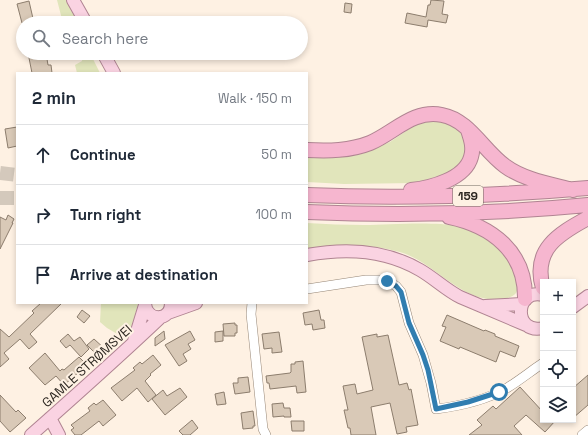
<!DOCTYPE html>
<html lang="en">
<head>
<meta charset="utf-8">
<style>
	body { margin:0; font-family:"Space Grotesk",sans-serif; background:#f6f6f7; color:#1f2937 }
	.controls { position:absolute; right:12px; bottom:12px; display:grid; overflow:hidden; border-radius:0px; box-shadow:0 2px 6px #0003 }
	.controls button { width:36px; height:36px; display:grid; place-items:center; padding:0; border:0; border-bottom:1px solid #e0e1e3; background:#fff; color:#1f2937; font:20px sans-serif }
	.stop { position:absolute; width:12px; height:12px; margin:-9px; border:3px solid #307db0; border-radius:50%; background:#fff }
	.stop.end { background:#307db0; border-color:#fff; box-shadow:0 1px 4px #0008 }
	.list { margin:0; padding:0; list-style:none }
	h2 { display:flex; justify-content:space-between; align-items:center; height:52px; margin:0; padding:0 16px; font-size:17px }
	h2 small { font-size:13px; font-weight:400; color:#747a83 }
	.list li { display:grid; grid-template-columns:26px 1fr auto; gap:12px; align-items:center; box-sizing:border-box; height:60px; padding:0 16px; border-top:1px solid #e0e1e3 }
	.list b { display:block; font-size:15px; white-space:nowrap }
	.list em { font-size:13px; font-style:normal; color:#747a83 }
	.icon { flex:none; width:22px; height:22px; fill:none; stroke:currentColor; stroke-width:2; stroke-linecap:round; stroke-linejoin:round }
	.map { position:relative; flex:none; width:588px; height:435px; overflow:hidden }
	.search { position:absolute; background:#fff; box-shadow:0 2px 6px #0003; left:16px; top:16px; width:292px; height:44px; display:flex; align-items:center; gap:10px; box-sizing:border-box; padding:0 14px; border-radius:22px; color:#747a83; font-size:15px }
	.panel { position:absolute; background:#fff; box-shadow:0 2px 6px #0003; left:16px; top:72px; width:292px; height:232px; border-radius:0px }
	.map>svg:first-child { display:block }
	.green { fill:#e1e5bb }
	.building { fill:#d9c9b7; stroke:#8c7d6d }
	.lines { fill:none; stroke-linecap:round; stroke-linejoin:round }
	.highway-tunnel { stroke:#d4c9bc; stroke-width:14; stroke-dasharray:14 7; stroke-linecap:butt }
	.minor-casing { stroke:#968676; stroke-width:10 }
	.major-casing { stroke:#b08492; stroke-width:14 }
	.highway-casing { stroke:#b08492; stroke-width:16 }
	.minor { stroke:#fff; stroke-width:9 }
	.major { stroke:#fad3e2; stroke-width:12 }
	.highway { stroke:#f6b6cf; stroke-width:14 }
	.route { stroke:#307db0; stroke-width:5 }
	.labels { text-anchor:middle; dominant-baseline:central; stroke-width:4; stroke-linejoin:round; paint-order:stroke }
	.shield { fill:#fef1e3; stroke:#6c645b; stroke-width:1 }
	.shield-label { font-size:12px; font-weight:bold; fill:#2d2721 }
	.street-label { font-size:13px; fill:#2d2721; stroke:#fef1e3 }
</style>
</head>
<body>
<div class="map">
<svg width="588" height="435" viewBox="0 0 588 435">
	<rect width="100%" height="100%" fill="#fef1e3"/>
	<path class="green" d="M57,0H68L81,23H63Z
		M83,53H90L100,73H77L75,65L82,61Z
		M430,121L444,122L456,127L464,136L468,149L465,159L454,171L416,183L344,184L307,182V157L334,158L361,154L390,142L418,123Z
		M307,223C326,224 345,225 364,225C398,225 462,217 489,237C497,242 505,255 511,262C517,269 521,285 516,293C513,297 508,298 503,299C462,305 435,262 400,252C371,244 337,243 307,249Z
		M101,303H138L134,320L126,339L107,328L100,322Z"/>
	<path class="building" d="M431,0L444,1L442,14L448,15L446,23L428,20L427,27L405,23L407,13L426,17L428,5H430Z
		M29,1L34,23H22L17,4Z
		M345,3L352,4L351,13L344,12Z
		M28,53H46L48,65H51L52,73H32Z
		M17,127V146L8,148L5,129Z
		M8,215L14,219L12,223H13L0,249V217L6,220Z
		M41,303H62L30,334L37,342L29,349L20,339L4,353L9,359L0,367V329L9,337L34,313L32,311Z
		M82,310L90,316L84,323L77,317Z
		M319,310L321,320H324L325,328L313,330L312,324L305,325L303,313Z
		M447,315L484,331L485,330L495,334V336L519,346L515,357L500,351L496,362L460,347L459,349L440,341L446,327L442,326Z
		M235,323V325H237V333H235V336H224L223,324Z
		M164,331L165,339L155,346V338Z
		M190,331L195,340L188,344L191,349L183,354L187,361L179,366L165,345Z
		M223,331V341L215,342V332Z
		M279,332L282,352L272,353V348L264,349L262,334Z
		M68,334L74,341L80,337L89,349L81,357L70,345L66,348L60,341Z
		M377,334V337L388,335L399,385L407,383L409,390L411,389L418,425L406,427L407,432L397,434L390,403L371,407L376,435H351L350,428H348L344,410H348L343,386L355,384L357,394L373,390L362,337Z
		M94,339L105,349L98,356L87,345Z
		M45,353L60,371L62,369L64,370L79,357L87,365L64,385L56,376L45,385L29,368Z
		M153,355L161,365L150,374L151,375L145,381L156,395L148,402L137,388L122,401L111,388L135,370L133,368L140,362L142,364Z
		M303,361L306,392L297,393L296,386L270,389L269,383H267L266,376L290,373L291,372V364H295V362Z
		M588,375V405L573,418V388Z
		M248,377L250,392L235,394L233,383H238V378Z
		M520,387L543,412V420H556L545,432L526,415L514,426L522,435H469L482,425L477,420L493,406L496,409Z
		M180,388L187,397L165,415L152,399L163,390L167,396Z
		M224,392L226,404L217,405L215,394Z
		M0,395L16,412L18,410L26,418L10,432L0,421Z
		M103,400L116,415L103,426L99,421L81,435H75L71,430L74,428L71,425L90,411L88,408L94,403L96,405Z
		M283,403L284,408H290L291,417H284V416L273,417L272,404Z
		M253,411L255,426H253V428L243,429L241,413Z
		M192,420L198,428L190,435H183L179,431Z
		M291,421H304V431H292Z"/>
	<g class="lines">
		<path class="highway-tunnel" d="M0,173L17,175
			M0,198H17"/>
		<g class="minor-casing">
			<path id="minor" d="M307,289L366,280H381L387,281L396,286L401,292L409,323L423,355L431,383L436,409C460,406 486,400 507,388C520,380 531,371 543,363
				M252,303L251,314L263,429L266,435
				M582,435L588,430"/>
		</g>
		<g class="major-casing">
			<path id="major" d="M73,0L86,23
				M103,53L114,73
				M307,255C345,248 386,250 420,270C434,278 446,290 460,297L526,325
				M543,295C514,288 513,335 543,328
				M145,303C146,322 171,322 171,303
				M485,306L522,304
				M573,307L588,296
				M168,313L196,303
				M134,341L145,305
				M50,418L59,435
				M31,435C75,396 119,357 161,317"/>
		</g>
		<g class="highway-casing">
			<path id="highway" d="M307,150C328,151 350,151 370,143C394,133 413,109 442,115C469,120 483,150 505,166C524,180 550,184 573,190
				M411,190C431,188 465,179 471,157C474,148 471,139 468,130
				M307,195C401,199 495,196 588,188
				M307,212C400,216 495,214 588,205
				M449,217C492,226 526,252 525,299
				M543,288C532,250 558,234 588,218"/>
		</g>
		<use href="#minor" class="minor"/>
		<use href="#major" class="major"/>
		<use href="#highway" class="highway"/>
	</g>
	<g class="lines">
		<path class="route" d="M387,281L396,286L401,292L409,323L423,355L428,370L436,409L468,402L499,392"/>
	</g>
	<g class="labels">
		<rect class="shield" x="453" y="186" width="30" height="20" rx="3"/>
		<g class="shield-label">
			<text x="468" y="196">159</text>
		</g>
		<g class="street-label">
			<text transform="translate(87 366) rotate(-42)">GAMLE STRØMSVEI</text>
		</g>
	</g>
</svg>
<div class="controls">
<button>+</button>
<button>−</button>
<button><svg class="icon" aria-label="locate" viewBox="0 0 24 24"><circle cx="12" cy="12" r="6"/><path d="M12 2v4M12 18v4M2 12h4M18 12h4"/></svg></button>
<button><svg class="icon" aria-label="layers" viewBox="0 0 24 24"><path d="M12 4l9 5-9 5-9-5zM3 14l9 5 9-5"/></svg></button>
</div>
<div class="stop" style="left:499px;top:392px"></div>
<div class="stop end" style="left:387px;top:281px"></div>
<div class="search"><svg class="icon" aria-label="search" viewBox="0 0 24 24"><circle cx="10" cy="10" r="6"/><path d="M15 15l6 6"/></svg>Search here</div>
<section class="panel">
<h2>2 min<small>Walk · 150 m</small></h2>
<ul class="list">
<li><svg class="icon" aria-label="ahead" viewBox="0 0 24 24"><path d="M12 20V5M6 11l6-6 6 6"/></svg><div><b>Continue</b></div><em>50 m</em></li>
<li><svg class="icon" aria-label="right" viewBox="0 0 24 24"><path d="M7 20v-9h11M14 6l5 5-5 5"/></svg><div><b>Turn right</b></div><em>100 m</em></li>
<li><svg class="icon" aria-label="arrive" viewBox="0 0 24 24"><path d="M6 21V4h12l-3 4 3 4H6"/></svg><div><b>Arrive at destination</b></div></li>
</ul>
</section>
</div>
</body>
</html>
